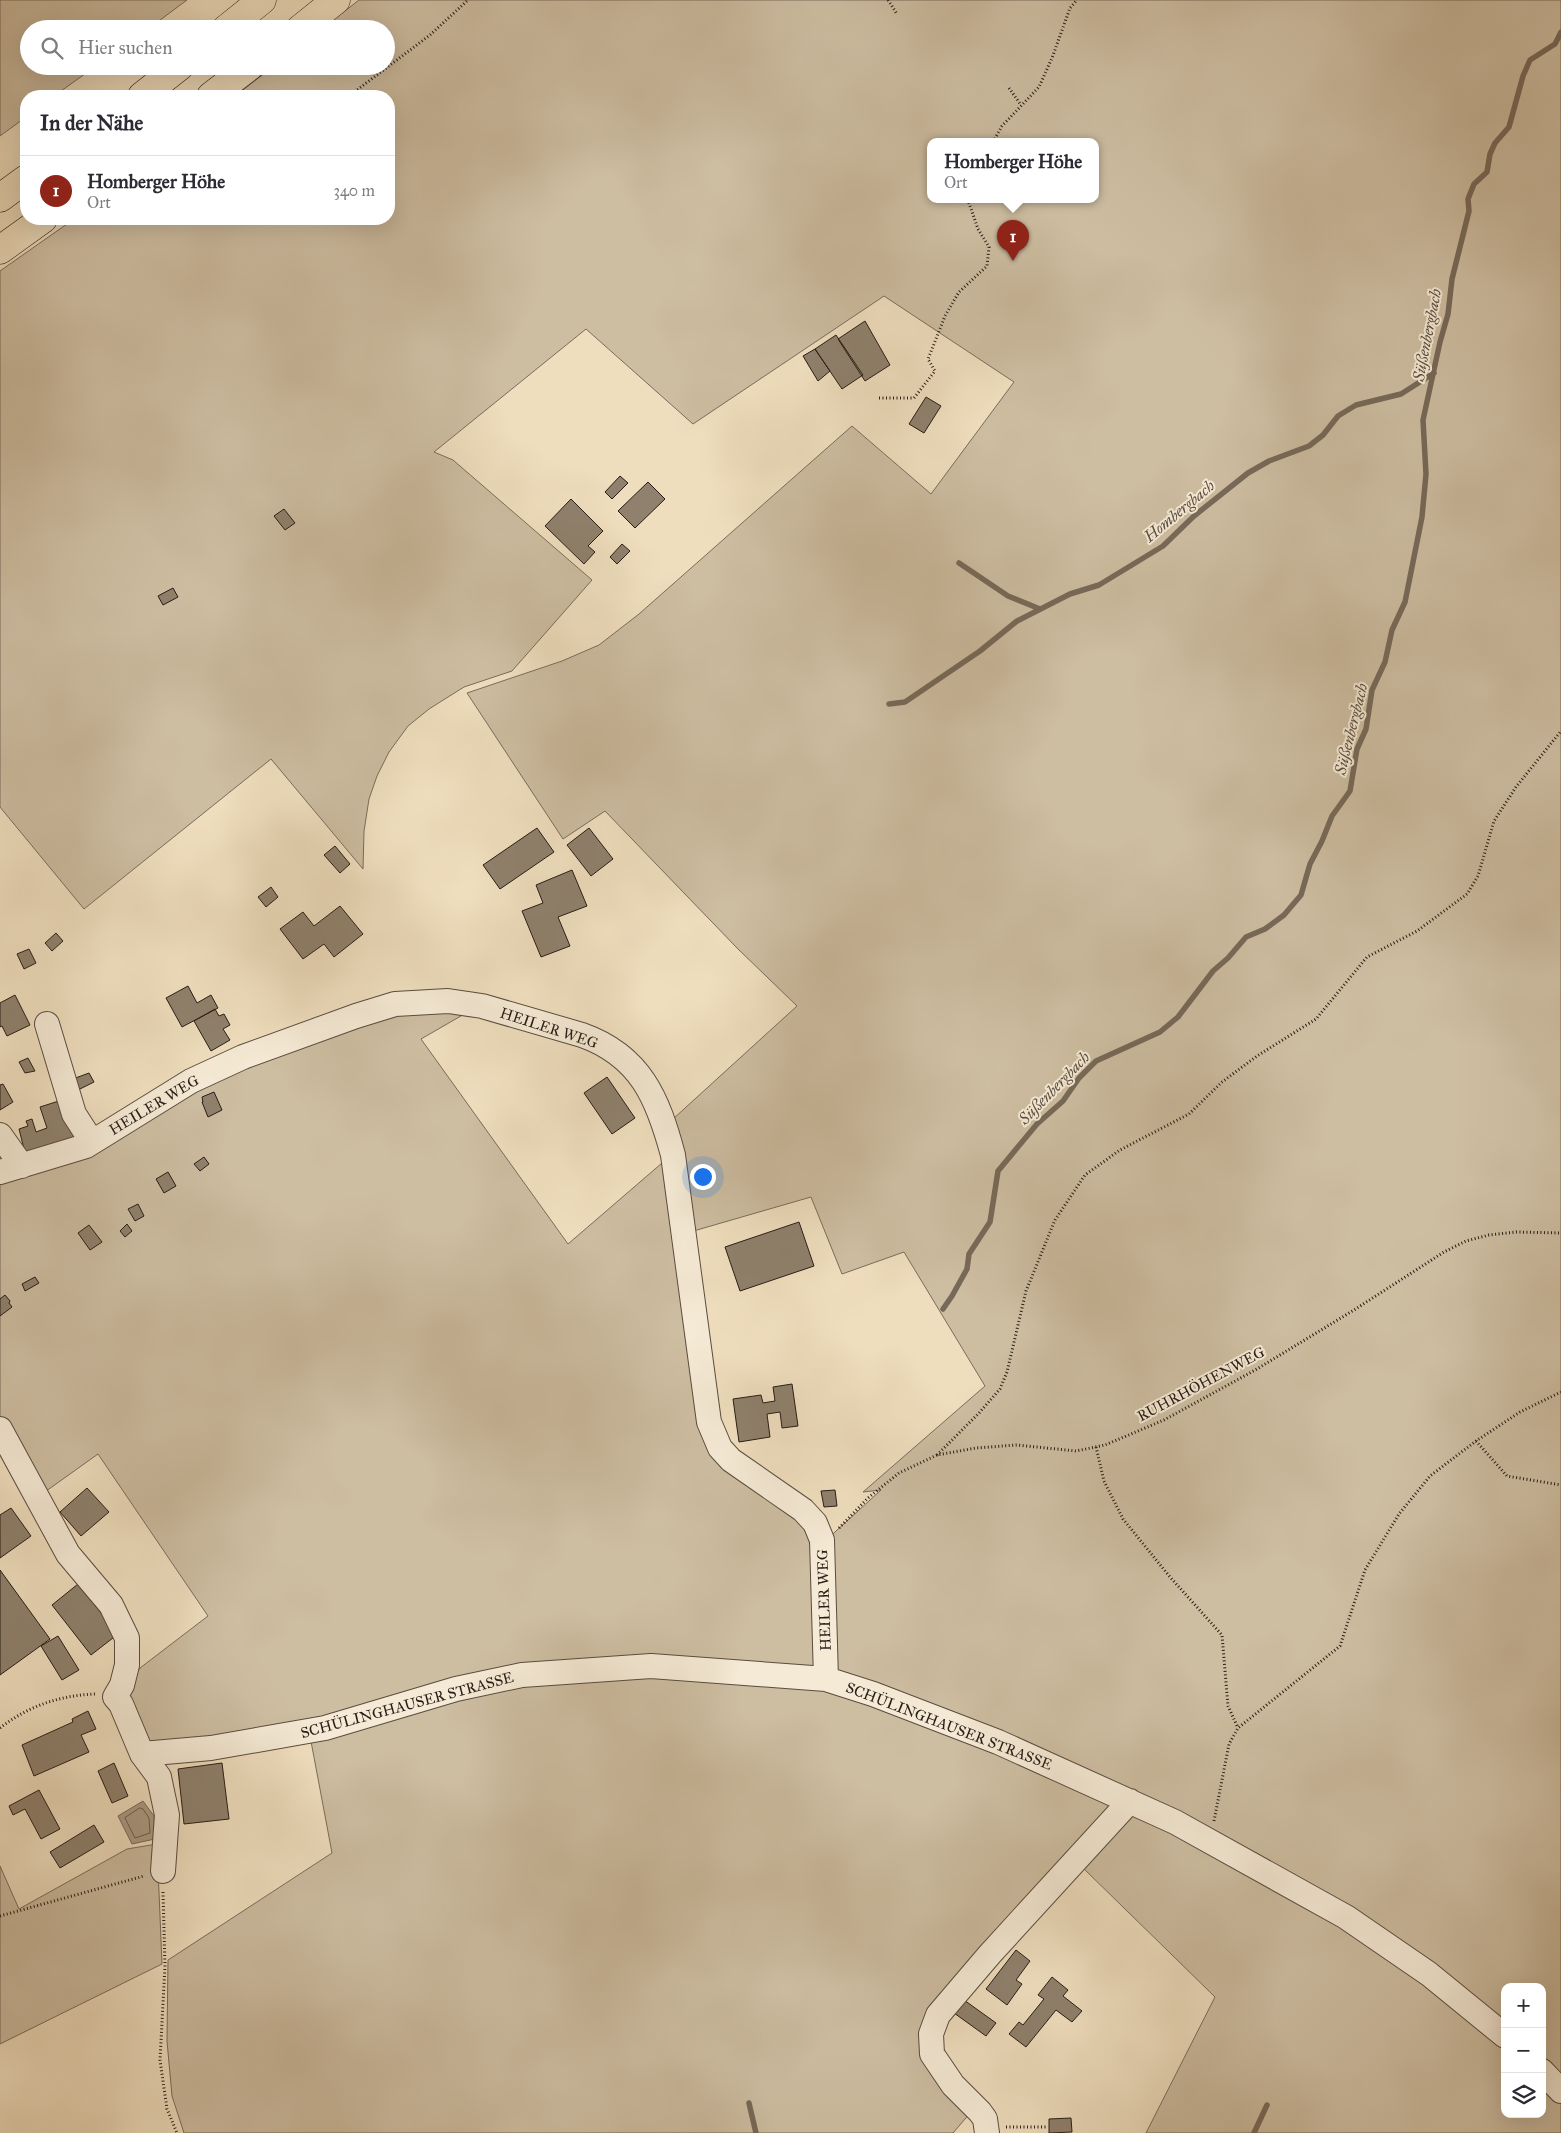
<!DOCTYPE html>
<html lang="de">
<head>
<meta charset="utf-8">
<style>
	body { margin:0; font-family:"IM FELL Great Primer",serif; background:#f7f7f7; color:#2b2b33 }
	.controls { position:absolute; right:15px; bottom:15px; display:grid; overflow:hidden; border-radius:10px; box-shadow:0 5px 20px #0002 }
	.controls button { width:45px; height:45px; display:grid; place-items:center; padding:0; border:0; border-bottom:1px solid #e1e1e2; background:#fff; color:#2b2b33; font:25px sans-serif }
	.you { position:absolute; left:702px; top:1176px; width:18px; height:18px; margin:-12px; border:4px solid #fff; border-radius:50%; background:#1a73e8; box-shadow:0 0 0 8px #1a73e833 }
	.badge { display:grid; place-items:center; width:32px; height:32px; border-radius:50%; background:#8f2418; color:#fff; font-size:16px; font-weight:700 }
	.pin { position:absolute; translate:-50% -41px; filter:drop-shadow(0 1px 2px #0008) }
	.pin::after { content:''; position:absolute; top:26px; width:18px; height:15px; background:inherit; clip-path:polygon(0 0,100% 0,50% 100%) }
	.popup { position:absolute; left:927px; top:138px; width:172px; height:65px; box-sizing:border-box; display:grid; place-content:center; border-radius:10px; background:#fff; filter:drop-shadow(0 1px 4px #0005); font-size:16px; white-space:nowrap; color:#7c7c81 }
	.popup b { font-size:19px; color:#2b2b33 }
	.popup::after { content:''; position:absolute; left:50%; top:100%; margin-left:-10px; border:10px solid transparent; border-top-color:#fff }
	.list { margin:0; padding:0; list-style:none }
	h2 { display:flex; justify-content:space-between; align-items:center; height:65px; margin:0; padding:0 20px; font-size:21px }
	h2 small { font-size:16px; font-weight:400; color:#7c7c81 }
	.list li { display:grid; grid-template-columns:32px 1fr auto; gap:15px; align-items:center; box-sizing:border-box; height:70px; padding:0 20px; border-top:1px solid #e1e1e2 }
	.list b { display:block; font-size:19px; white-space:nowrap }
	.list p { margin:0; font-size:16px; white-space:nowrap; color:#7c7c81 }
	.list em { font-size:16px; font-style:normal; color:#7c7c81 }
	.icon { flex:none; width:28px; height:28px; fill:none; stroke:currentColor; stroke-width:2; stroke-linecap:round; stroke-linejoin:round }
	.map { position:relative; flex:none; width:1561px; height:2133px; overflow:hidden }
	.search { position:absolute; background:#fff; box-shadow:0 5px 20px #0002; left:20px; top:20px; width:375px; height:55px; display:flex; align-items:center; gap:12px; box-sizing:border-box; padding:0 18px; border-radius:28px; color:#7c7c81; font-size:19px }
	.panel { position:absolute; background:#fff; box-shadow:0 5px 20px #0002; left:20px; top:90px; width:375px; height:135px; border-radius:20px }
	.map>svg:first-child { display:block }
	.green { fill:#cdbda1; stroke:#7a6c5c; fill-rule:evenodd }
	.water { fill:#ab9c85; stroke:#776959 }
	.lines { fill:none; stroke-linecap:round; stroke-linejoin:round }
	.shore { stroke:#6a5c4e; stroke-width:1 }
	.stream { stroke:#776959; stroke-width:5.5 }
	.building { fill:#8f816d; stroke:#281c16 }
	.minor-casing { stroke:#5a4c40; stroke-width:26 }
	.highway-casing { stroke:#281c16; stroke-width:29 }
	.path { stroke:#281c16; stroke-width:3; stroke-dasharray:1 2.5; stroke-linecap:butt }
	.minor { stroke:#f5ead5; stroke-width:24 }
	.highway { stroke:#efdebe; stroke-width:28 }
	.labels { text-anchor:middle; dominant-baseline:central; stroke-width:4; stroke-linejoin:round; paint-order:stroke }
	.street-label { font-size:15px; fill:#281c16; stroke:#f5ead5 }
	.water-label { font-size:16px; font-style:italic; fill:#5c4f42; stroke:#f5ead5 }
</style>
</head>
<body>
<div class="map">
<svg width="1561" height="2133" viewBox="0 0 1561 2133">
	<rect width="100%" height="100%" fill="#efdebe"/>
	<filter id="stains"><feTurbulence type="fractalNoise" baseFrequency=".004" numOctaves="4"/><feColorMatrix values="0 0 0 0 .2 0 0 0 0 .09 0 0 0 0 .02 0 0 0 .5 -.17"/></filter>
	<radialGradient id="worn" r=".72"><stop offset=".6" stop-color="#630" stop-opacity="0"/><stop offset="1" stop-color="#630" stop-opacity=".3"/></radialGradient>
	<path class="green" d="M0,0H187L148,29H29V66H96L54,96H26V117L0,136Z
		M359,0H1561V2133H1146L1215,1997L1080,1865L927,2036L971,2112L953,2133H184L172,2096L167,2041L168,1960L332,1853L310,1736L459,1693L651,1670L824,1677V1542L881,1490L863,1492L985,1386L904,1252L842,1274L811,1197L690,1232L673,1119L797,1006L737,948L605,811L563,839L467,693L562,661L599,645L639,614L852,426L931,494L1014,382L884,296L693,424L586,329L434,452L453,460L592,580L512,671L464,687L429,709L408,726L389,752L377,776L369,799L364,831L363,869L271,759L84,909L0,807V271L74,219H389V96H235L274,66H386V29H322ZM930,142H1096V200H930ZM1505,1987H1542V2114H1505Z
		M473,1009L421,1039L568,1244L669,1157L705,1422L810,1525L819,1676L651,1661L392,1705L144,1751L124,1694L140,1668L208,1616L98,1454L42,1494L0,1422V1178L192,1086L394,1010Z
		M157,1844L162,1964L0,2044V1866L19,1909L127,1849Z"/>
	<path class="water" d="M143,1801L154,1816L155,1839L132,1844L118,1816Z"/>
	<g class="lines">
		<path class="shore" d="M140,1808L143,1809L149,1818L150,1833L135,1838L125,1818Z"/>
		<path class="stream" d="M959,563L1008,596L1040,609
			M889,704L905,702L980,651L1017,621L1070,594L1099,585L1163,546L1194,516L1248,473L1269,461L1309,446L1323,435L1338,416L1356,405L1401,394L1434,373
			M943,1309L952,1296L967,1269L969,1254L990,1222L998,1171L1037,1124L1063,1101L1079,1078L1096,1061L1160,1032L1178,1017L1213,971L1228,958L1246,937L1265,929L1284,915L1301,895L1310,864L1322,841L1332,816L1350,791L1357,749L1366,729L1372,690L1385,662L1392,630L1405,602L1422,517L1426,474L1423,420L1440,342L1448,314L1452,279L1469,211L1468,199L1474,184L1487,172L1490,154L1495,143L1509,127L1523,76L1530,60L1555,44L1561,32
			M749,2103L756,2133
			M1254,2133L1267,2105"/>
	</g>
	<path class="building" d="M865,321L890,365L865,381L838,339Z
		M836,335L863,375L842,389L815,349Z
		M815,349L830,371L818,381L803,356Z
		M926,397L941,406L924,433L909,424Z
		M620,476L628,483L612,499L605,492Z
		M648,482L665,499L635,528L618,511Z
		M571,499L603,531L588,546L595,552L584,564L545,526Z
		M284,509L295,523L285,530L274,516Z
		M622,544L630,551L617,564L610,557Z
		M173,588L178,597L163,605L158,596Z
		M537,828L554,852L500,889L483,865Z
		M589,828L613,859L591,876L567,845Z
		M335,846L350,864L340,873L324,855Z
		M572,870L587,906L558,917L570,946L541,957L522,911L543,903L536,885Z
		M271,887L278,897L266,907L258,897Z
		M340,906L363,934L334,957L324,944L303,959L280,929L303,912L314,926Z
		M56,933L63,941L52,951L45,943Z
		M29,949L36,963L24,969L17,954Z
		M188,986L197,1003L211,995L218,1008L182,1027L166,998Z
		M15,995L30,1025L7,1036L2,1026L0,1027V1003Z
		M215,1009L219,1016L224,1014L230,1025L223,1029L230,1040L211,1051L194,1021Z
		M28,1058L35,1071L25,1073L19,1062Z
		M89,1073L94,1082L76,1091L70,1080Z
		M607,1077L635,1118L612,1134L584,1093Z
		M3,1084L13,1102L0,1110V1085Z
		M214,1092L222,1110L208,1117L202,1102H203L202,1097Z
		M62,1100L77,1143L26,1157L19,1129L28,1126L26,1121L32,1119L36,1132L47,1128L40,1107Z
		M204,1157L209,1164L200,1171L194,1164Z
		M168,1172L176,1186L164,1193L156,1179Z
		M138,1204L144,1216L135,1221L128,1209Z
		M799,1222L814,1266L740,1291L725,1247Z
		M127,1224L132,1231L125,1237L120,1231Z
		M89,1225L102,1242L90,1250L78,1233Z
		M35,1277L39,1283L25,1291L22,1284Z
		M5,1295L10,1301L9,1303L12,1307L0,1316V1299Z
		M792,1384L798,1426L782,1428L780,1412L767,1414L770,1437L739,1442L733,1399L761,1395L763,1403L775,1401L773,1387Z
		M87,1488L109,1512L81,1536L60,1512Z
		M835,1490L837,1506L824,1507L821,1491Z
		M11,1508L31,1536L0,1558V1515Z
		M0,1570L50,1639L0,1675Z
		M78,1584L118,1634L91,1655L52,1605Z
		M58,1636L79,1670L62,1680L41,1646Z
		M88,1711L96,1729L81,1735L89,1752L34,1776L22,1745L73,1722L72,1719Z
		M114,1763L128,1796L112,1803L98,1771Z
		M222,1763L229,1819L184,1824L178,1769Z
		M39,1790L60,1829L41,1839L25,1809L13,1815L9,1806Z
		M94,1825L104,1842L60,1868L50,1852Z
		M1016,1950L1030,1961L1016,1980L1022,1984L1007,2005L986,1989Z
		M1052,1977L1068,1990L1063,1996L1082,2011L1072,2022L1056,2010L1026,2047L1009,2034L1019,2022L1023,2025L1044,1999L1038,1995Z
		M964,2000L996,2023L986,2036L954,2013Z
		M1071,2118L1072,2132L1049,2133V2119Z"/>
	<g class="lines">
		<g class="minor-casing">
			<path id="minor" d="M47,1024L74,1114L92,1142
				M0,1135L22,1166
				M0,1172L86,1146L191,1081L243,1057L356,1016L395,1004L448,1001L482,1006L582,1035C641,1056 658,1099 673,1155L709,1422L720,1448L731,1460L803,1510L815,1523L822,1540L826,1679
				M0,1429L68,1554L111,1605L127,1638V1665L122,1685L115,1697L121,1704L142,1754L159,1777L167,1815L163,1871
				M142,1754L211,1748L325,1728L456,1689L522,1675L651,1666L826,1679L873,1694L998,1742L1175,1822L1346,1917L1429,1974L1505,2036
				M1542,2071L1561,2091
				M987,2133L985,2119L980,2112L953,2085L932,2054L931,2034L938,2015L990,1954L1130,1801"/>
		</g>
		<g class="highway-casing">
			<path id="highway" d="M226,29L262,0
				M300,29L336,0
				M142,96L180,66
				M211,96L250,66
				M0,198L26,179
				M0,250L43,219"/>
		</g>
		<path class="path" d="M888,0L897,14
			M1009,88L1021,105
			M349,96L430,35L468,0
			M993,142L1002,126L1039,87L1052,58L1070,8L1077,0
			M879,398H914L935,371L928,359L945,316L959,292L987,266L989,247L978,229L968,200
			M1476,1441L1507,1476L1561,1485
			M1096,1447L1104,1481L1123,1519L1170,1577L1222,1635L1228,1706L1238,1728
			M937,1455L979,1413L1000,1389L1007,1372L1026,1291L1055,1220L1085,1175L1120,1150L1189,1114L1222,1082L1257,1056L1316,1019L1367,957L1417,931L1467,894L1478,876L1494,821L1516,787L1561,731
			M839,1528L868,1498L899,1473L937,1455L976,1448L1017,1445L1076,1451L1105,1445L1164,1420L1257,1369L1354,1310L1444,1252L1466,1241L1489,1235L1516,1232L1561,1233
			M0,1728C28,1706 61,1695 96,1694
			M1214,1821L1229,1744L1238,1728L1340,1646L1365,1570L1399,1514L1430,1476L1476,1441L1520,1412L1561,1392
			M163,1892L165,1966L160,2060L167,2109L177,2133
			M0,1916L144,1876
			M1006,2127H1047"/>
		<use href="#minor" class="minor"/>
		<use href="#highway" class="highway"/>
	</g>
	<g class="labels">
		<g class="street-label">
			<text transform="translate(549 1028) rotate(18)">HEILER WEG</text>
			<text transform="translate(154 1105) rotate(-31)">HEILER WEG</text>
			<text transform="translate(1201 1384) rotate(-28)">RUHRHÖHENWEG</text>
			<text transform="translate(824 1600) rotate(-92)">HEILER WEG</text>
			<text transform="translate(407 1705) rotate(-15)">SCHÜLINGHAUSER STRASSE</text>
			<text transform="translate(949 1726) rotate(21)">SCHÜLINGHAUSER STRASSE</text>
		</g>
		<g class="water-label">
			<text transform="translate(1427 335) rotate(-79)">Süßenbergbach</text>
			<text transform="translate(1179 511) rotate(-40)">Hombergbach</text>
			<text transform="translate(1351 729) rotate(-76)">Süßenbergbach</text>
			<text transform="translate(1054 1088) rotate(-46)">Süßenbergbach</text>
		</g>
	</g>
	<rect width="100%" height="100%" filter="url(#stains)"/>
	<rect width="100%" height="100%" fill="url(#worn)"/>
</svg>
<div class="controls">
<button>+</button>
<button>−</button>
<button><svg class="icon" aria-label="layers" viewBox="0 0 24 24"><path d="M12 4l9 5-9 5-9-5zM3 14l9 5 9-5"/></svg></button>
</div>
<div class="you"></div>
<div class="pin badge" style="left:1013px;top:261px">1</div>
<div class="popup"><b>Homberger Höhe</b>Ort</div>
<div class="search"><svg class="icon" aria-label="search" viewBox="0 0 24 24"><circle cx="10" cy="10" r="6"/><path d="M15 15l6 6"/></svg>Hier suchen</div>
<section class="panel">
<h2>In der Nähe<small></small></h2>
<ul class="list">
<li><span class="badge">1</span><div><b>Homberger Höhe</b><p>Ort</p></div><em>340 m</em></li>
</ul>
</section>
</div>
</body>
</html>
